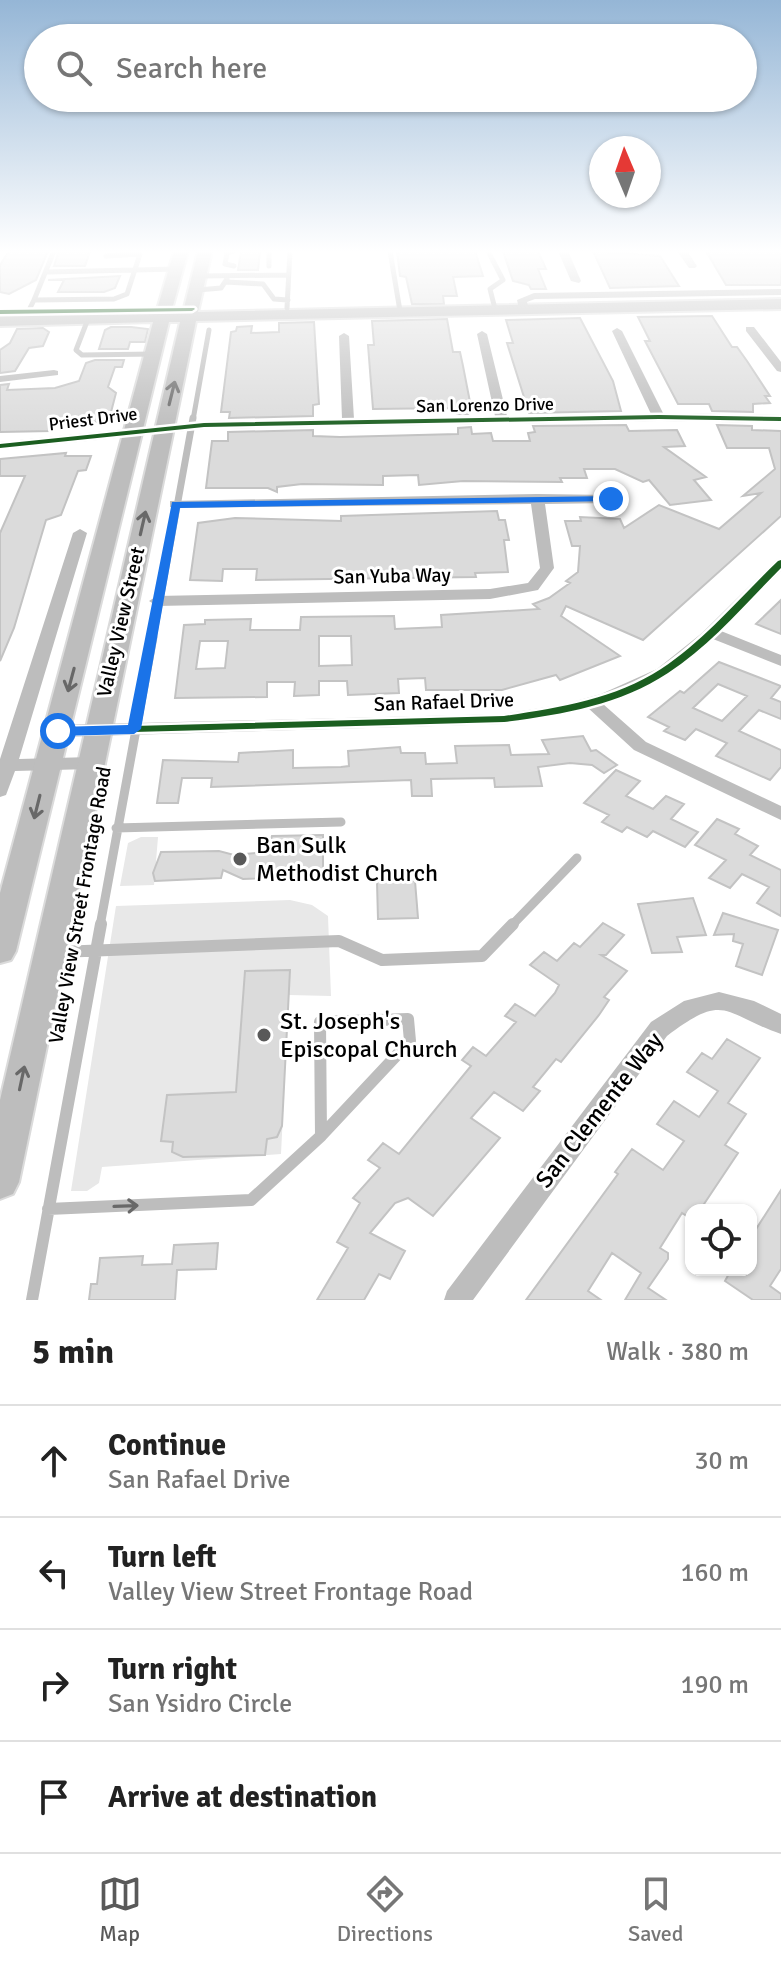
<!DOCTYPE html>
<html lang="en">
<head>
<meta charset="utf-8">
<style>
	body { margin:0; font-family:Signika,sans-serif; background:#f2f2f2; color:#222 }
	.controls { position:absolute; right:24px; bottom:24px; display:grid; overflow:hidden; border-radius:16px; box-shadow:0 2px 6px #0004 }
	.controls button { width:72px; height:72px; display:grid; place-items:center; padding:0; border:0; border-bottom:2px solid #e0e0e0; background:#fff; color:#222; font:40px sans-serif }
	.compass { position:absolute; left:589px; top:136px; width:72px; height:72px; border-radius:50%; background:#fff; box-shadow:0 2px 6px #0004; rotate:358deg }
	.stop { position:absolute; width:24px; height:24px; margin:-18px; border:6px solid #1a73e8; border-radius:50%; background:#fff }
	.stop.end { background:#1a73e8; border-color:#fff; box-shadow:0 2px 8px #0008 }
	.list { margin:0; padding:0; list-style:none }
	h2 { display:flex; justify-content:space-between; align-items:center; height:104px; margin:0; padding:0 32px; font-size:34px }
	h2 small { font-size:26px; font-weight:400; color:#767676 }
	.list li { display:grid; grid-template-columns:52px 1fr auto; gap:24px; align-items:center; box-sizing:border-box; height:112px; padding:0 32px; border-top:2px solid #e0e0e0 }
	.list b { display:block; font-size:30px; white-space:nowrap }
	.list p { margin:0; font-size:26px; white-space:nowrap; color:#767676 }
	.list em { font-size:26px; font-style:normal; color:#767676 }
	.icon { flex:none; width:44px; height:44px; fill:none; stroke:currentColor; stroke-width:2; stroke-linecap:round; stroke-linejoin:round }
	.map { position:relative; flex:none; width:781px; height:1300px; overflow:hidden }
	.search { position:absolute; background:#fff; box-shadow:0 2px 6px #0004; left:24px; right:24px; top:24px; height:88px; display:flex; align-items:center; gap:20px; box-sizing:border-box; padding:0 28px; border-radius:44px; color:#767676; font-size:30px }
	.sheet { height:552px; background:#fff }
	nav { display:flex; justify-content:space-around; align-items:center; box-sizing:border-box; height:112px; border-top:2px solid #e0e0e0; background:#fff; font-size:22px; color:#767676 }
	nav a { display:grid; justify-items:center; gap:4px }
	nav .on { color:#595959 }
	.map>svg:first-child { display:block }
	.green { fill:#e8e8e8 }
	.building { fill:#dbdbdb; stroke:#c3c3c3; stroke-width:2; fill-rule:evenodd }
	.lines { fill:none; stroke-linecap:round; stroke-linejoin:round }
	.primary-casing { stroke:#dbdbdb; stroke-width:4 }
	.lane-far3 { stroke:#bdbdbd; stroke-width:5 }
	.lane-far2 { stroke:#bdbdbd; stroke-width:7 }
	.lane-far1 { stroke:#bdbdbd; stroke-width:9 }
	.lane { stroke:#bdbdbd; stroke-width:12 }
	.street { fill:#bdbdbd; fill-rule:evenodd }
	.primary { fill:#bdbdbd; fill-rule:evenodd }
	.cycleway-casing { stroke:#fff; stroke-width:5 }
	.cycleway { fill:#1b5e20; fill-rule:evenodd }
	.oneway { stroke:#686868 }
	.route { fill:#1a73e8 }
	.poi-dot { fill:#595959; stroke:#fff; stroke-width:3 }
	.labels { text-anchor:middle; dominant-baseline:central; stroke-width:6; stroke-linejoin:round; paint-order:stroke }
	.far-street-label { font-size:18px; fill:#000; stroke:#fff }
	.street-label { font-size:20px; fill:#000; stroke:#fff }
	.near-poi-label { font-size:24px; fill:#000; stroke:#fff; text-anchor:start }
	.near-street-label { font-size:24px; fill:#000; stroke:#fff }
</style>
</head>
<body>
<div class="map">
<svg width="781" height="1300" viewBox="0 0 781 1300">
	<rect width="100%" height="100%" fill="#fff"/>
	<path class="green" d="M141,837H158L154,885L120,886L128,843Z
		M290,900L312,905L328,916L331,996L289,995L281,1154L102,1167L99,1183L87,1191H71L116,906Z"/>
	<path class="building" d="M9,251H48L36,280L9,294L0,292V265Z
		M59,251H90L85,266H54Z
		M260,251L258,270H238L241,252Z
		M397,251H475L483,276L453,277L457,296H443L444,304H412L406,277L400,276Z
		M503,251H538L546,269H538L546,289H531L529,285L513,281Z
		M593,251L660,256L679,286L610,288Z
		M706,251H781V285H726Z
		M120,276L115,288L104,292H58L64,280H48Z
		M712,316L732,347H737L747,361L770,396H765L770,403L753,404V412L712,411L709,404H678L645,341H650L638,317Z
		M580,318L613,381L621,411L529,413L507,343H513L506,320Z
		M447,319L453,352H460L463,366L470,402H465L468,414H457V408L373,409L368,345H374L372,321Z
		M314,322L319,404L313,405V416L229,418L230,412H221L231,332L236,331L237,327L252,326L251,333L279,332V323Z
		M111,327H131L148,329L145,342H130L128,349H99L105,330Z
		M43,328L49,332L43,346L29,348L15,371L0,373V350L10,343L17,329Z
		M95,360H124L122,367H115L108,387L116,393L110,416L97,422L58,424L51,431L0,432V385L9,384L7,390L55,388L79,381L86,363Z
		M626,425L629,431L677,430L685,446L664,447L706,477L694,480L711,500L670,505L649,480L643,482L615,469H584L587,478H560L562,482L463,481L419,485L418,475L383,476V485L302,484L277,487V492L268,488H206L212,441H228V432L313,430V436L340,437L458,434V428L471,427L472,434L491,433L493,441H530L528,433L535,432L533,426Z
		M717,425L752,426V430L781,431V516L643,640L566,606L561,616L620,656L560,680L556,675L502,690H426L425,678L398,679L399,693L348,695L347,681H319V695L294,696L295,682H267V697L175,698L184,625L205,624V620L251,619L250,630H300L301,617L394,616L395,629L442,627L441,615L539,609L533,604L549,598L570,583L566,581L578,572L580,546H572L565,521H581L580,517L620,519L624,528L659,505L719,529L761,493L743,496L775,469L769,448H727ZM319,636H351L352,665L319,666ZM200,641H228L225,668L196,669Z
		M66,453L65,456H91L86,470L78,471L61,515L46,520L14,628L0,661V533L25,476H0V459Z
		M497,511L499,520H505L509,540H504L508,572L475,573L476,577L256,580L257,569H223L222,581L190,580L198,523L235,518L341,521V516Z
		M781,600V634L756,624Z
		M719,662L781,686L771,698L781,702V719L759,710L739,731L781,750V767L770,780L716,756L727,743L696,729L685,740L664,731L669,727L648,717L680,691L684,693ZM718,684L747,696L722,721L693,708Z
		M583,736L591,751L596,750L617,765L604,773L592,765L570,763L538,767L542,786L495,787L494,778L431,779L432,796H412L411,780L211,787L212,778H182L178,803H157L163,760L238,762L239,753L293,750V768L341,767L349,766L348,751L400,747L401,753H425L426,764L457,763L455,746L509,745L511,755L549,754L542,740Z
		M616,770L640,781L626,796L653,809L666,796L684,804L671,819L698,832L685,847L653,831L647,837L627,827L622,832L602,822L609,815L584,803Z
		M717,819L739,829L735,834L758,846L750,855L781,870V916L757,903L769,887L742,874L730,888L709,878L726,860L695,845Z
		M323,835V876L243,879L223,870L221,878L155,881L153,873L161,852L219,851L234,855L267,852L272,836Z
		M415,881L418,918L378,919L377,882Z
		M693,898L706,935L677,937L682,952L652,953L638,904Z
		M723,913L778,930L762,975L736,966L743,944L733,941L734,934L714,935Z
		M603,923L624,935L606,955H601L627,971L604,997L609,1000L599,1015L561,1062L556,1059L533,1087L540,1091L523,1111L494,1092L471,1118L500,1138L433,1216L408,1198L395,1203L370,1233L405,1251L390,1279L379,1274L364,1300H317L348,1248L337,1242L360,1203L353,1198L380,1168L368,1160L383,1143L399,1154L471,1066L462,1060L473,1047L486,1056L516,1022L505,1016L515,1004L535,1016L555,993L559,985L530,965L544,952L557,961L574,943L580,947Z
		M290,970L282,1126L277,1137L267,1139L265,1155L183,1157L172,1152L173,1142L161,1141L167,1095L236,1092L245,971Z
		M727,1039L760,1058L728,1103L746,1114L725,1145L738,1153L700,1210H691V1219L682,1213L660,1248L668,1253V1259L648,1288L666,1300H625L641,1273L612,1253L588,1291L601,1300H526L618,1174L615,1172L632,1149L663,1170L684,1141L657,1124L674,1101L699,1117L718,1091L687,1072L702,1053L712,1059Z
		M781,1190V1269L770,1286L781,1294V1300H753L725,1281L731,1270H751V1237Z
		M218,1243L216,1269L177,1270L175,1300H89L91,1284H97L100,1258L143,1256L142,1265L172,1264L174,1245Z"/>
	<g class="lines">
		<g class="primary-casing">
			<path id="primary" d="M174,251H188L171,313L183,312L198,251H212L198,312L781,299V309L196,321L19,1182L13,1194L0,1199V1100L180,322H169L16,951L11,960L0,963V893L153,322L0,326V316L156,313Z"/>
		</g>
		<path class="lane-far3" d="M233,251L227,253L225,264L234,266
			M269,251V266
			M390,251L400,311
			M488,251L503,280L490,289L495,309
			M46,272L177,269
			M201,276L288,275
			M226,282L263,284L274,299L288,300
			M198,290L221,288L227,279
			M34,300L54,251
			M287,308L290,251
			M28,312L34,300L114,299L127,294L140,254L106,256
			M88,319L76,350L82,355L153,354
			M193,420L209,330"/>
		<path class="lane-far2" d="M153,639L193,418"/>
		<path class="lane-far1" d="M116,828L341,822
			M100,926L153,637
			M511,926L577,858"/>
		<path class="lane" d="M59,952L339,941L382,960L482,956L513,924
			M408,1019L410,1041L321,1136L320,1022Z
			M48,1209L251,1200L321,1136
			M32,1300L101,924"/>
		<path class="street" d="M558,251H568L581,281L579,283L571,281Z
			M677,251H687L697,266L695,268H689Z
			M781,289V295L535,299L527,302L529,309L524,312L519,309L517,300L534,293Z
			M746,327H754L781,362V372L777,371L746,331Z
			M617,328L622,331L663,413L781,415V423L659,421L204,429L0,450V442L204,421L342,419L339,336L344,333L349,336L354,419L495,416L477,334L482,331L487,334L507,416L651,414L612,331Z
			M54,370L58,371V375L0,382V376Z
			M537,494L611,495L618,499L611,503L545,504L554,568L538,590L490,599L157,606L149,601L157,596L490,589L528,583L540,568L531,504L175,508L170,507V501Z
			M80,529L87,533L19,759L91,757L97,759L100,763L97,767L91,769L15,771L6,795L0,797V759L73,533Z
			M781,559V571L721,631L781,655V666L713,639C680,669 646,691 603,704L646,742L781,806V820L634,750L588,708L504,724L58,737L49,731L58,725L504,714L565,704L601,694L657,669L702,633L776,560Z
			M719,992L754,1001L781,1014V1034C723,1014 726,991 667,1036L473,1300H444L447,1291L651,1022L684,1001Z"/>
		<use href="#primary" class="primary"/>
		<g class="cycleway-casing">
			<path id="cycleway" d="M194,308L195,309L192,311L0,314V310Z
				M659,415L781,417V421L659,419L204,427L0,448V444L204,423Z
				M781,560V568C745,604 711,645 668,673C620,705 560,715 504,722L58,734L53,731L58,728L504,716C558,708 615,699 661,669C705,640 740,597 778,561Z"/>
		</g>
		<use href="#cycleway" class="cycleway"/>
	</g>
	<defs><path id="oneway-shaft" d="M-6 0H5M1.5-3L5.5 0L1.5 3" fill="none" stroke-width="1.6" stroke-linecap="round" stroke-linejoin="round" transform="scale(2)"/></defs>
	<g class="oneway">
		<use href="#oneway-shaft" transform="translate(172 393) rotate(-76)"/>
		<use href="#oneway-shaft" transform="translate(143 523) rotate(-77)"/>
		<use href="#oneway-shaft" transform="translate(71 680) rotate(105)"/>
		<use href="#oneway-shaft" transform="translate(37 807) rotate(104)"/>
		<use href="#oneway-shaft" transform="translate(22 1078) rotate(-78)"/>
		<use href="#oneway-shaft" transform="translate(126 1206) rotate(-2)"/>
	</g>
	<linearGradient id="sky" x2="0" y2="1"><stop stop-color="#95b6d6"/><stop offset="0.58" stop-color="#fff"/><stop offset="1" stop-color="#fff" stop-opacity="0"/></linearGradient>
	<rect width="781" height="433" fill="url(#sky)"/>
	<path class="route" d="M611,496L615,501L180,508L141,729L134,734L58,736L51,731L58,727L128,725L172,502Z"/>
	<g class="poi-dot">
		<circle cx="240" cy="859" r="8"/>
		<circle cx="264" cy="1035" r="8"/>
	</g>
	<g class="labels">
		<g class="far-street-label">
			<text transform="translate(485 405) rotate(-1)">San Lorenzo Drive</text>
			<text transform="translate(93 419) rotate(-7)">Priest Drive</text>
		</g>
		<g class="street-label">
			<text transform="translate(392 576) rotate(-1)">San Yuba Way</text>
			<text transform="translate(121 622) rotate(-77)">Valley View Street</text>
			<text transform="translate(444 702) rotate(-2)">San Rafael Drive</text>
			<text transform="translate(80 905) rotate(-80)">Valley View Street Frontage Road</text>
		</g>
		<g class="near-poi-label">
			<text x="256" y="845">Ban Sulk<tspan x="256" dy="28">Methodist Church</tspan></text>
			<text x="280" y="1021">St. Joseph's<tspan x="280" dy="28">Episcopal Church</tspan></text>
		</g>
		<g class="near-street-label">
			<text transform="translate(599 1110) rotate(-52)">San Clemente Way</text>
		</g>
	</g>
</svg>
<div class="controls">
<button><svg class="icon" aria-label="locate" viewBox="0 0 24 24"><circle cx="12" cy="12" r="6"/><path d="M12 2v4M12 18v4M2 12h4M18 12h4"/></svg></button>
</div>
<svg class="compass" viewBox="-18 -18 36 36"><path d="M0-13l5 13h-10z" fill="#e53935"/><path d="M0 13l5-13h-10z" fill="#767676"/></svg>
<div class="stop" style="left:58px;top:731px"></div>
<div class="stop end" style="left:611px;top:499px"></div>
<div class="search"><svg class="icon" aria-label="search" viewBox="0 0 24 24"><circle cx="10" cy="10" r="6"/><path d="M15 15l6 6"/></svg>Search here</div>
</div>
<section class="sheet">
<h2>5 min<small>Walk · 380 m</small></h2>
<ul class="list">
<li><svg class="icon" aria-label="ahead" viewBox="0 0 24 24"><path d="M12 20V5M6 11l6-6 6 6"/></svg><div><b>Continue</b><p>San Rafael Drive</p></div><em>30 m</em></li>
<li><svg class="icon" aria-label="left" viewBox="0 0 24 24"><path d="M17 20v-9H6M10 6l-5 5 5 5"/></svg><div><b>Turn left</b><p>Valley View Street Frontage Road</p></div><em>160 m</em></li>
<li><svg class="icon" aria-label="right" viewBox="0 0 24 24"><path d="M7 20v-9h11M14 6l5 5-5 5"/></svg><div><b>Turn right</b><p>San Ysidro Circle</p></div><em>190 m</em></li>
<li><svg class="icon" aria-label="arrive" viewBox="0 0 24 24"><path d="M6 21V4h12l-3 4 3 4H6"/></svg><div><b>Arrive at destination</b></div></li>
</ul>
</section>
<nav>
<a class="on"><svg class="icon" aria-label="map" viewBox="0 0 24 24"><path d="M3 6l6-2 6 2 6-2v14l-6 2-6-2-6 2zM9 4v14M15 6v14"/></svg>Map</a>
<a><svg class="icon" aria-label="directions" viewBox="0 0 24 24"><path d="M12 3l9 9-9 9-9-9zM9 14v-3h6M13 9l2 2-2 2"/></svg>Directions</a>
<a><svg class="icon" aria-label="saved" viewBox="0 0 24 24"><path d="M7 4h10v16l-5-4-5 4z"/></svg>Saved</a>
</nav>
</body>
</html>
